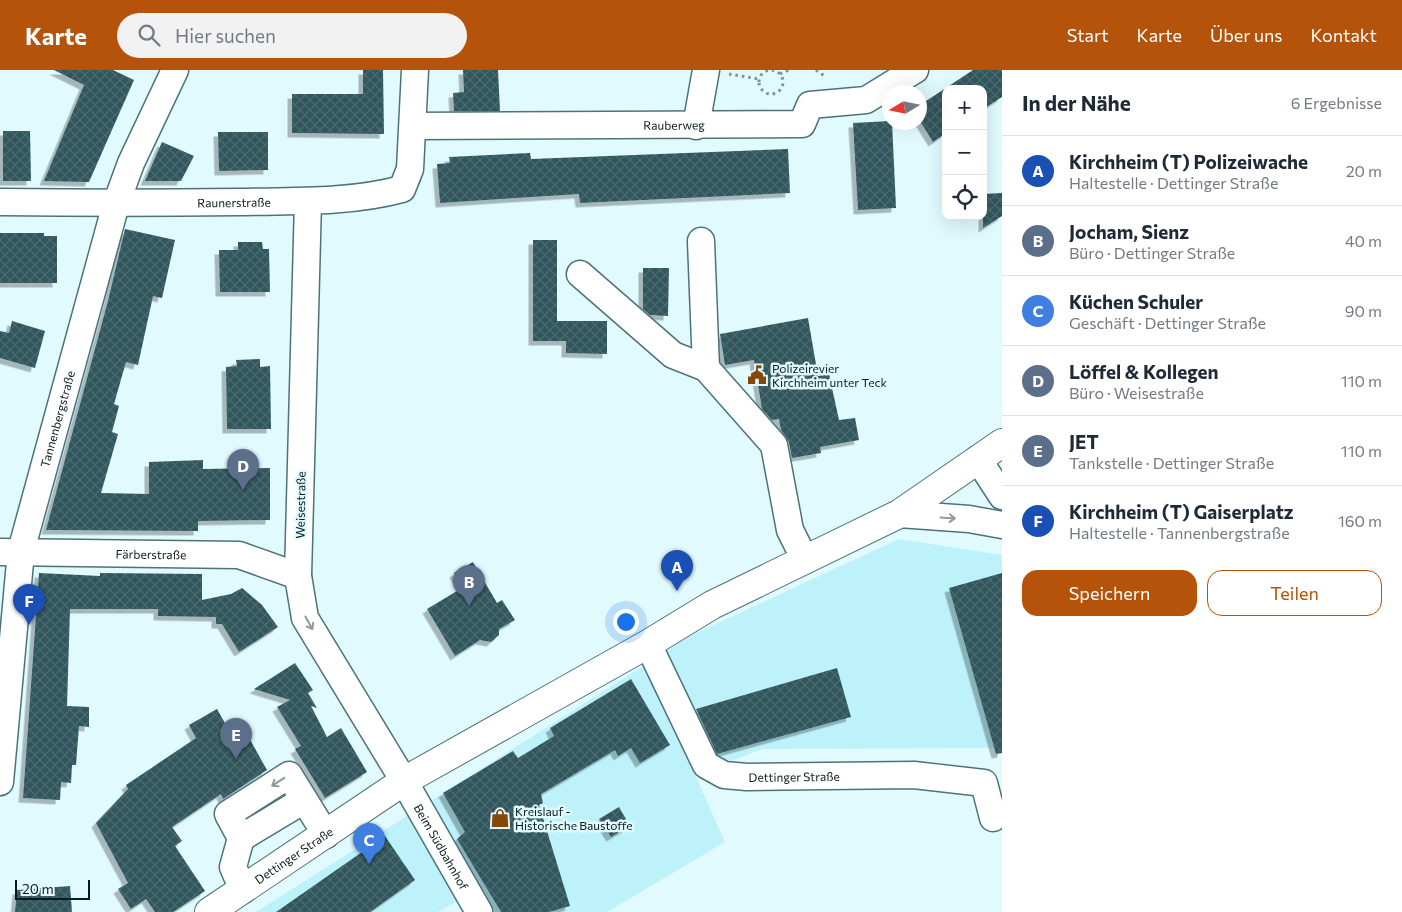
<!DOCTYPE html>
<html lang="de">
<head>
<meta charset="utf-8">
<style>
	body { margin:0; font-family:Commissioner,sans-serif; background:#f2f2f3; color:#1f2937 }
	.controls { position:absolute; right:15px; top:15px; display:grid; overflow:hidden; border-radius:10px; box-shadow:0 5px 20px #0002 }
	.controls button { width:45px; height:45px; display:grid; place-items:center; padding:0; border:0; border-bottom:1px solid #e0e1e3; background:#fff; color:#1f2937; font:25px sans-serif }
	.compass { position:absolute; left:882px; top:15px; width:45px; height:45px; border-radius:50%; background:#fff; box-shadow:0 5px 20px #0002; rotate:260deg }
	.scale { position:absolute; left:15px; bottom:12px; width:75px; box-sizing:border-box; padding-left:5px; border:2px solid #0a1a1c; border-top:0; font-size:14px; line-height:18px; white-space:nowrap; color:#0a1a1c; -webkit-text-stroke:4px #e1fafe; paint-order:stroke }
	.you { position:absolute; left:625px; top:551px; width:18px; height:18px; margin:-12px; border:4px solid #fff; border-radius:50%; background:#1a73e8; box-shadow:0 0 0 8px #1a73e833 }
	.badge { display:grid; place-items:center; width:32px; height:32px; border-radius:50%; background:#b45309; color:#fff; font-size:16px; font-weight:700 }
	.pin { position:absolute; translate:-50% -41px; filter:drop-shadow(0 1px 2px #0008) }
	.pin::after { content:''; position:absolute; top:26px; width:18px; height:15px; background:inherit; clip-path:polygon(0 0,100% 0,50% 100%) }
	.list { margin:0; padding:0; list-style:none }
	h2 { display:flex; justify-content:space-between; align-items:center; height:65px; margin:0; padding:0 20px; font-size:21px }
	h2 small { font-size:16px; font-weight:400; color:#747a83 }
	.list li { display:grid; grid-template-columns:32px 1fr auto; gap:15px; align-items:center; box-sizing:border-box; height:70px; padding:0 20px; border-top:1px solid #e0e1e3 }
	.list b { display:block; font-size:19px; white-space:nowrap }
	.list p { margin:0; font-size:16px; white-space:nowrap; color:#747a83 }
	.list em { font-size:16px; font-style:normal; color:#747a83 }
	.actions { display:flex; gap:10px; padding:15px 20px }
	.actions a { flex:1; padding:11px 0; border:1px solid #b45309; border-radius:15px; text-align:center; font-size:18px; color:#b45309 }
	.actions .main { background:#b45309; color:#fff }
	.icon { flex:none; width:28px; height:28px; fill:none; stroke:currentColor; stroke-width:2; stroke-linecap:round; stroke-linejoin:round }
	.map { position:relative; flex:none; width:1002px; height:842px; overflow:hidden }
	header { display:flex; align-items:center; gap:30px; box-sizing:border-box; height:70px; padding:0 25px; background:#b45309; color:#fff }
	header strong { font-size:24px }
	nav { display:flex; gap:28px; margin-inline-start:auto; font-size:18px }
	.search { width:350px; height:45px; background:#f2f2f3; display:flex; align-items:center; gap:12px; box-sizing:border-box; padding:0 18px; border-radius:28px; color:#747a83; font-size:19px }
	main { display:flex }
	aside { flex:1; background:#fff }
	.map>svg:first-child { display:block }
	.built { fill:#bef2fb }
	.building { fill:url(#building-cross-hatch); filter:url(#shadow) }
	.lines { fill:none; stroke-linecap:round; stroke-linejoin:round }
	.minor-casing { stroke:#4c7379; stroke-width:29 }
	.major-casing { stroke:#4c7379; stroke-width:30 }
	.path { stroke:#7d9295; stroke-width:3; stroke-dasharray:2.5 4; stroke-linecap:butt }
	.minor { stroke:#fff; stroke-width:26 }
	.major { stroke:#fff; stroke-width:28 }
	.oneway { stroke:#919899 }
	.labels { text-anchor:middle; dominant-baseline:central; stroke-width:5; stroke-linejoin:round; paint-order:stroke }
	.street-label { font-size:12px; fill:#0a1a1c; stroke:#e1fafe }
	.poi-label { font-size:12px; fill:#0a1a1c; stroke:#e1fafe; text-anchor:start }
</style>
</head>
<body>
<header>
<strong>Karte</strong>
<div class="search"><svg class="icon" aria-label="search" viewBox="0 0 24 24"><circle cx="10" cy="10" r="6"/><path d="M15 15l6 6"/></svg>Hier suchen</div>
<nav><a>Start</a><a>Karte</a><a>Über uns</a><a>Kontakt</a></nav>
</header>
<main>
<div class="map">
<svg width="1002" height="842" viewBox="0 0 1002 842">
	<defs>
		<pattern id="building-cross-hatch" width="8" height="8" patternUnits="userSpaceOnUse" patternTransform="scale(1.25)"><rect width="8" height="8" fill="#30575d"/><path d="M0 0l8 8M0 8l8-8" fill="none" stroke="#4b6b70"/></pattern>
		<filter id="shadow"><feDropShadow dx="-4.5" dy="4.5" stdDeviation="0" flood-color="#0004"/></filter>
	</defs>
	<rect width="100%" height="100%" fill="#e1fafe"/>
	<path class="built" d="M899,469L1002,485V682L999,678L762,679L695,705L725,772L607,842H493L479,819L438,842H256L690,566Z"/>
	<path class="building" d="M54,0H113L134,10L89,112L44,111L84,15Z
		M363,0H383L384,64L292,63V24H363Z
		M463,0H498L500,41H454L453,23L464,22Z
		M973,0H1002V27L983,39V19H946V63L933,72L920,51V35Z
		M890,51L892,52L896,138L858,140L853,53Z
		M3,61H30L31,111H3Z
		M218,62H268V100L219,101Z
		M162,72L194,86L181,111H145Z
		M788,79L790,123L580,133L579,124L440,133L437,94L450,93L449,87L530,83L531,89Z
		M1002,123V146L983,158V124Z
		M125,159L175,170L162,228L153,226L138,295L126,292L114,334L119,336L112,362L118,364L101,423L149,424V392L203,390V399L270,398V450L198,451V461L46,460L108,231Z
		M0,163H44V166H57V213H0Z
		M533,170H557V251H607V284L566,283V271H533Z
		M238,172H262L263,179H269L270,222H220L219,180H238Z
		M643,198H669L668,246L650,245L643,239Z
		M808,248L818,306L829,304L839,350L855,348L859,370L820,377L821,383L792,388L789,372L781,360L779,349L772,350L762,339L754,290L725,295L720,264Z
		M12,251L45,261L35,298L0,288V261L9,263Z
		M260,289V297L270,296L271,359H227L226,297L237,296L236,290Z
		M473,492L497,533L502,530L515,550L499,559V565L491,572L480,570L455,586L427,539L462,518L454,503Z
		M39,503L100,506V503L202,504V530L231,524L242,518L262,535L278,557L239,582L222,554H216V547L158,546V539H70L67,636L89,637V657L79,656L76,695H72L71,713L61,712L60,730L23,728Z
		M1002,503V683L996,684L949,518Z
		M295,593L313,620L308,623L317,638L311,636L327,667L341,658L367,702L325,728L295,679L301,676L277,637L290,630L254,619Z
		M837,598L851,647L717,684L696,639Z
		M631,609L670,675L640,693L631,678L618,686L615,680L541,724L543,733L539,735L570,836L549,842H501L457,769L465,762L443,723L513,681L518,688L554,666L550,658Z
		M217,639L231,664L243,657L267,700L223,729L221,724L172,757L182,771L175,776L205,821L173,842H155L146,829L131,839L118,819L128,813L96,753L128,719L126,715L196,668L189,655Z
		M619,737L630,756L611,767L599,749Z
		M385,766L415,810L370,842H276Z
		M70,816L72,842H15L17,820Z"/>
	<g class="lines">
		<g class="minor-casing">
			<g id="minor">
				<path id="s1" d="M413,56L802,54L810,35L866,30L915,0"/>
				<path d="M696,56L706,0"/>
				<path id="s2" d="M308,131L298,506L305,548L404,711L479,842"/>
				<path id="s3" d="M0,132C80,133 160,133 240,132C293,131 350,133 402,119L410,99L415,0"/>
				<path d="M701,171L706,298"/>
				<path d="M580,204L673,285L706,298L774,375L790,460L805,490"/>
				<path d="M978,389L1002,426"/>
				<path d="M899,444L969,449L1002,455"/>
				<path id="s4" d="M0,482L239,485L298,506"/>
				<path id="s5" d="M648,574L706,695L724,705L747,707L914,705L984,713L993,748"/>
				<path id="s6" d="M0,712L21,481L116,134L131,93L175,0"/>
				<path d="M241,768L304,730"/>
				<path d="M243,820L233,797L241,768L228,744L289,705L326,765"/>
			</g>
		</g>
		<g class="major-casing">
			<g id="major">
				<path id="s7" d="M209,842L404,711L648,574L712,535L899,444L1002,373"/>
			</g>
		</g>
		<path class="path" d="M816,0L826,7
			M759 12a12 12 0 1 1 24 0a12 12 0 1 1-24 0Z
			M729,4L759,9
			M780,4L789,0"/>
		<use href="#minor" class="minor"/>
		<use href="#major" class="major"/>
	</g>
	<defs><path id="oneway-shaft" d="M-6 0H5M1.5-3L5.5 0L1.5 3" fill="none" stroke-width="1.6" stroke-linecap="round" stroke-linejoin="round" transform="scale(1.25)"/></defs>
	<g class="oneway">
		<use href="#oneway-shaft" transform="translate(948 448) rotate(4)"/>
		<use href="#oneway-shaft" transform="translate(309 553) rotate(61)"/>
		<use href="#oneway-shaft" transform="translate(278 712) rotate(147)"/>
	</g>
	<defs>
		<g id="civic-bare" transform="scale(1.5)"><path d="M-.6-6.5H3V-4.5H.6V-3L4-1V1h2V6H-6V1h2V-1L-.6-3ZM-1.2 2.5V6h2.4V2.5Z" fill="#864808" stroke="#e1fafe" stroke-width="2.5" paint-order="stroke"/></g>
		<g id="shop-bare" transform="scale(1.5)"><path d="M-5-2.5h2.3a2.7 3.5 0 0 1 5.4 0H5L5.5 6h-11ZM-1.5-2.5h3a1.5 2.3 0 0 0-3 0Z" fill="#864808" stroke="#e1fafe" stroke-width="2.5" paint-order="stroke"/></g>
	</defs>
	<g fill-rule="evenodd">
		<use href="#civic-bare" x="757" y="305"/>
		<use href="#shop-bare" x="500" y="748"/>
	</g>
	<g class="labels">
		<g class="street-label">
			<text stroke="none"><textPath href="#s1" startOffset="261">Rauberweg</textPath></text>
			<text stroke="none"><textPath href="#s3" startOffset="234">Raunerstraße</textPath></text>
			<text stroke="none"><textPath href="#s6" startOffset="369">Tannenbergstraße</textPath></text>
			<text transform="translate(300 435) rotate(-89)">Weisestraße</text>
			<text stroke="none"><textPath href="#s4" startOffset="151">Färberstraße</textPath></text>
			<text stroke="none"><textPath href="#s5" startOffset="225">Dettinger Straße</textPath></text>
			<text stroke="none"><textPath href="#s2" startOffset="684">Beim Südbahnhof</textPath></text>
			<text stroke="none"><textPath href="#s7" startOffset="102">Dettinger Straße</textPath></text>
		</g>
		<g class="poi-label">
			<text x="772" y="298">Polizeirevier<tspan x="772" dy="14">Kirchheim unter Teck</tspan></text>
			<text x="515" y="741">Kreislauf -<tspan x="515" dy="14">Historische Baustoffe</tspan></text>
		</g>
	</g>
</svg>
<div class="controls">
<button>+</button>
<button>−</button>
<button><svg class="icon" aria-label="locate" viewBox="0 0 24 24"><circle cx="12" cy="12" r="6"/><path d="M12 2v4M12 18v4M2 12h4M18 12h4"/></svg></button>
</div>
<svg class="compass" viewBox="-18 -18 36 36"><path d="M0-13l5 13h-10z" fill="#e53935"/><path d="M0 13l5-13h-10z" fill="#747a83"/></svg>
<div class="scale">20 m</div>
<div class="you"></div>
<div class="pin badge" style="left:677px;top:521px;background:#1a4fb4">A</div>
<div class="pin badge" style="left:469px;top:536px;background:#5c6f8a">B</div>
<div class="pin badge" style="left:369px;top:794px;background:#3f7fe0">C</div>
<div class="pin badge" style="left:243px;top:420px;background:#5c6f8a">D</div>
<div class="pin badge" style="left:236px;top:689px;background:#5c6f8a">E</div>
<div class="pin badge" style="left:29px;top:555px;background:#1a4fb4">F</div>
</div>
<aside>
<h2>In der Nähe<small>6 Ergebnisse</small></h2>
<ul class="list">
<li><span class="badge" style="background:#1a4fb4">A</span><div><b>Kirchheim (T) Polizeiwache</b><p>Haltestelle · Dettinger Straße</p></div><em>20 m</em></li>
<li><span class="badge" style="background:#5c6f8a">B</span><div><b>Jocham, Sienz</b><p>Büro · Dettinger Straße</p></div><em>40 m</em></li>
<li><span class="badge" style="background:#3f7fe0">C</span><div><b>Küchen Schuler</b><p>Geschäft · Dettinger Straße</p></div><em>90 m</em></li>
<li><span class="badge" style="background:#5c6f8a">D</span><div><b>Löffel &amp; Kollegen</b><p>Büro · Weisestraße</p></div><em>110 m</em></li>
<li><span class="badge" style="background:#5c6f8a">E</span><div><b>JET</b><p>Tankstelle · Dettinger Straße</p></div><em>110 m</em></li>
<li><span class="badge" style="background:#1a4fb4">F</span><div><b>Kirchheim (T) Gaiserplatz</b><p>Haltestelle · Tannenbergstraße</p></div><em>160 m</em></li>
</ul>
<div class="actions"><a class="main">Speichern</a><a>Teilen</a></div>
</aside>
</main>
</body>
</html>
